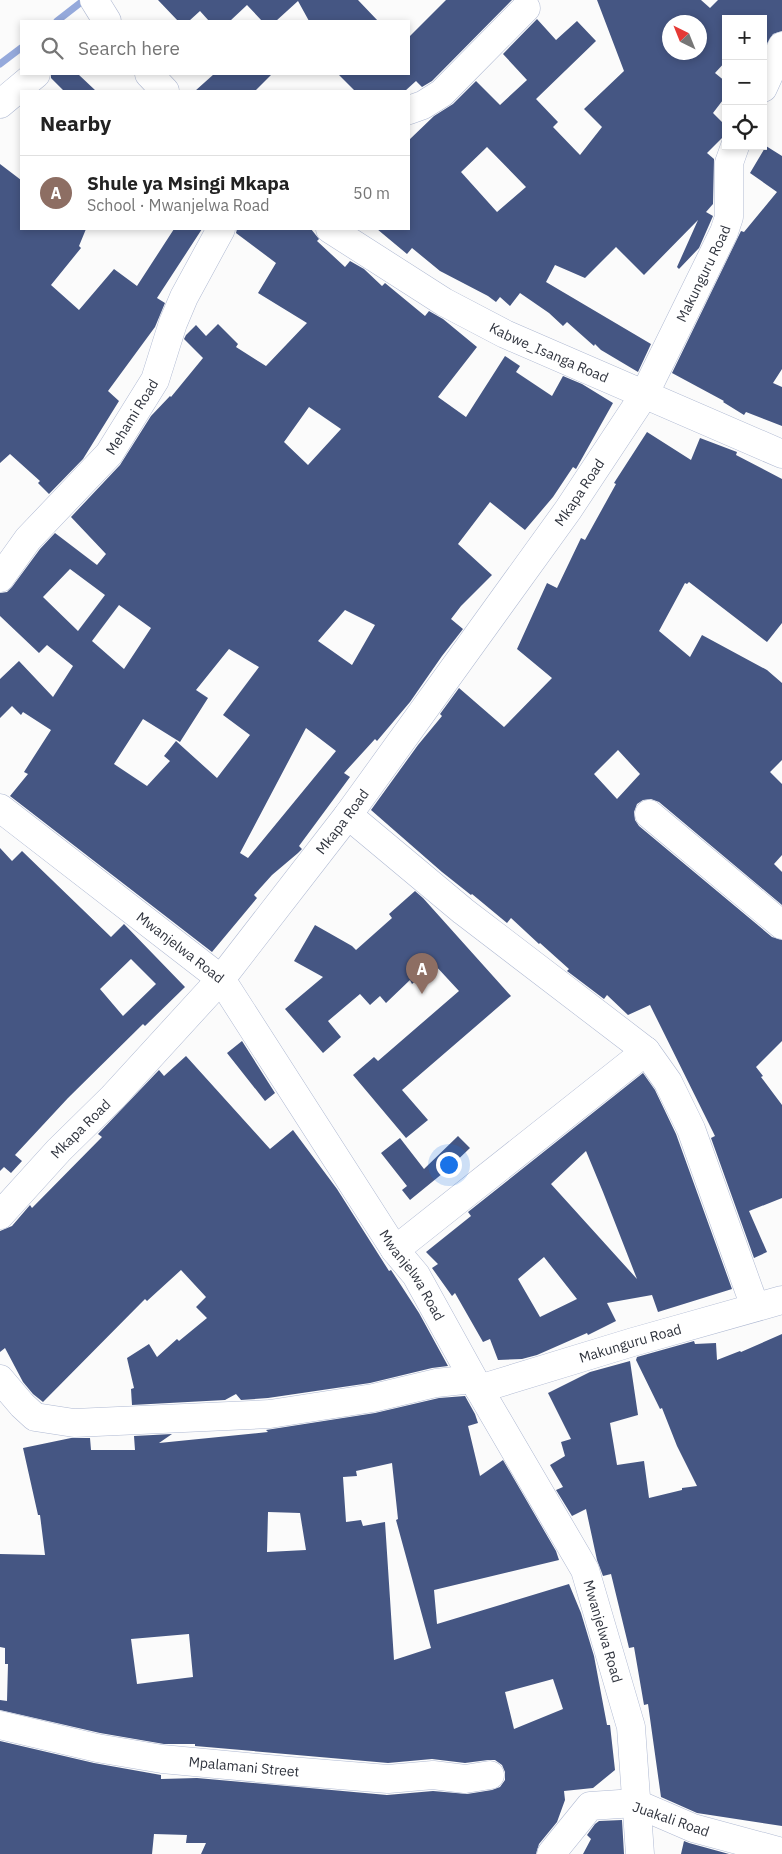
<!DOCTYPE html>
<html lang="en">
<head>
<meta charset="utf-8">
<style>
	body { margin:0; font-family:"IBM Plex Sans",sans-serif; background:#f6f6f6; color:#222 }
	.controls { position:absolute; right:15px; top:15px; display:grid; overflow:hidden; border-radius:0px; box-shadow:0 2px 8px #0003 }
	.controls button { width:45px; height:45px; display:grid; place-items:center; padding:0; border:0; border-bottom:1px solid #e0e0e0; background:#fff; color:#222; font:25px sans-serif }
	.compass { position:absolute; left:662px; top:15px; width:45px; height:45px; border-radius:50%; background:#fff; box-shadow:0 2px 8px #0003; rotate:317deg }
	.you { position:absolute; left:448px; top:1164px; width:18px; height:18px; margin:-12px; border:4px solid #fff; border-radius:50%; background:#1a73e8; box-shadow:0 0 0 8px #1a73e833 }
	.badge { display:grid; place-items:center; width:32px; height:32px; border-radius:50%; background:#0f766e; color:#fff; font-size:16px; font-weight:700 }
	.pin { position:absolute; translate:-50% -41px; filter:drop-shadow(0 1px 2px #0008) }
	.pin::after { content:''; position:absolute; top:26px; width:18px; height:15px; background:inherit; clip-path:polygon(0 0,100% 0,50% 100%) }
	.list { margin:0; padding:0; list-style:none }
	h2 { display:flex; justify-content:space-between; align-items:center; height:65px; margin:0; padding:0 20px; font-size:21px }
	h2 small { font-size:16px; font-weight:400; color:#767676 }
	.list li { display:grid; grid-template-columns:32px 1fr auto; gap:15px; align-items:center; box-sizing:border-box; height:75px; padding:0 20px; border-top:1px solid #e0e0e0 }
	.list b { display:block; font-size:19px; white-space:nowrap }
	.list p { margin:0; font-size:16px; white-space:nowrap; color:#767676 }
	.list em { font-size:16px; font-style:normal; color:#767676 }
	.icon { flex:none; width:28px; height:28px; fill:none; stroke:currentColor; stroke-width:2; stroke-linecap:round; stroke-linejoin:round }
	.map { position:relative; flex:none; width:782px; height:1854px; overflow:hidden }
	.search { position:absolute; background:#fff; box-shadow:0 2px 8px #0003; left:20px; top:20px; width:390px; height:55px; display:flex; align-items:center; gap:12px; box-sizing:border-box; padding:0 18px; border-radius:0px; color:#767676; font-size:19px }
	.panel { position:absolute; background:#fff; box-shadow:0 2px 8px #0003; left:20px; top:90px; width:390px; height:140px; border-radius:0px }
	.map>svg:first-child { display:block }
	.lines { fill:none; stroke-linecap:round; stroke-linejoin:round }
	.stream { stroke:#95a9db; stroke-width:7 }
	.building { fill:#455683; fill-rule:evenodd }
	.minor-casing { stroke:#afb9d2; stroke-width:29 }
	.minor { stroke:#fff; stroke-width:28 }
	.labels { text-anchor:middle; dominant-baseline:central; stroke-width:5; stroke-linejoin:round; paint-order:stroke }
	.street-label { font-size:14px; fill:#30343e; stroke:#fff }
</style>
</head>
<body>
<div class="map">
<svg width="782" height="1854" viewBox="0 0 782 1854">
	<rect width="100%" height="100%" fill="#fbfbfb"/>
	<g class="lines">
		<path class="stream" d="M57,21L84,0
			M0,64L21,48"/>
	</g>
	<path class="building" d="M158,0H358L378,21H309L298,1L276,21H262L247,5L230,21H209L200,11L189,21H178Z
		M446,0H512L432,81L422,87L416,81L405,91H355L338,74H409V37Z
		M597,0H701L710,8L718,0H782V31L773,34L763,50V19H726V61L715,73L726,82V96L713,113L726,126V134L707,153L714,159L713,204L706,212L713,216L699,248L679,269L677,267L698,220L644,275L616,247L585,278L555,265L546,282L651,344L638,372L601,350L595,344L594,346L567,322L563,326L549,313L520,293L510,306L500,297L496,302L488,296L440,271L412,248L407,254L377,229H409V140L434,116L453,104L476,81L500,105L527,80L503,54L537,19L556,40L577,21L596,41L536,99L558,122L553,127L580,155L602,127L584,109L624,71ZM670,22H700V52H670ZM487,147L526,187L497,212L461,172Z
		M51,74H78L96,91H64L51,78Z
		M214,74H272L255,91H195Z
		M766,146L782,156V369L773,383L782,387V426L746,412L744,415L723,402L724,401L672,373L741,231L744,232L777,192L750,173Z
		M0,164L21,180V229H86L79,246L81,248L51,285L79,310L114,269L137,286L174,229H202L157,298L165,303L155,327L108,391L119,401L83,459L49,494L38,483L40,481L10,454L0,463Z
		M237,229H311L319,239L317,241L345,267L350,261L364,269L382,286L385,283L425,316L429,311L443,319L477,347L438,397L466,417L505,356L520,366L516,372L552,396L563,376L582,384L613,403L576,469L573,467L553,497L525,530L490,502L458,544L492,575L461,606L451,619L463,629L442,656L410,702L377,741L375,739L344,773L350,777L299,846L302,849L298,853L272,875L254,895L257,898L212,952L10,796L28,774L24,772L51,730L23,712L21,715L12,706L0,718V679L19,661L53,697L73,666L47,645L39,653L0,616V593L7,592L12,587L40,549L55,533L97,565L106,554L71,517L120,465L151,416L170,396L171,397L203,358L184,339L186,335L196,325L206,336L218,324L238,344L236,347L266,366L307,323L258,293L276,263L236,233ZM309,407L341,429L308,465L284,442ZM70,569L105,595L78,631L43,597ZM119,605L151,628L124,669L92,641ZM345,610L375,625L352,665L318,641ZM229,649L259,667L223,715L250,735L217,778L176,741L164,756L170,761L147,786L114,764L143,719L180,742L208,698L196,690ZM306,728L336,751L248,858L240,853Z
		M647,432L691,460L700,438L737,452L736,455L782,479V623L767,642L689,582L687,584L685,583L659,631L690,657L702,635L767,670L782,683V760L770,772L782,784V855L774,864L782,872V905L659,802L651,799L643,800L637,804L634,812L635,820L639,826L772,937L782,940V1041L756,1067L763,1076L761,1077L782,1105V1198L749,1211L767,1252L754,1258L711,1138L715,1136L650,1005L628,1015L607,995L604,999L567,971L569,969L540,943L539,944L511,918L507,923L472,894L471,895L442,872L371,810L418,745L442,716L440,714L459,688L504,727L552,678L517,649L547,583L557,588L581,538L585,540L616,484L614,483ZM618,750L640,774L617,799L594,774Z
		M0,848L12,861L22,851L111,937L124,924L185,987L145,1026L143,1024L68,1098L15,1155L22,1161L11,1173L4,1167L0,1171ZM131,959L156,984L123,1016L100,989Z
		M415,891L423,898L511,996L402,1090L428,1120L406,1138L353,1075L374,1057L378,1061L459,991L434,964L412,984L410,980L386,1003L380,996L370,1005L360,994L328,1021L341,1037L323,1053L285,1009L323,977L294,961L315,925L352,946L356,950L392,918L389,914Z
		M242,1041L275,1093L265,1101L227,1053Z
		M186,1056L270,1149L293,1130L337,1189L389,1271L391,1270L419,1313L448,1366L432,1368L370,1383L268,1398L241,1400L236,1394L225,1400L132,1405L131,1389L134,1388L127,1358L149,1344L157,1357L177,1339L179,1341L207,1318L196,1307L206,1297L181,1270L147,1301L145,1299L43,1402L33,1394L23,1382L5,1348L0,1352V1231L12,1226L30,1205L32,1208L102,1137L98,1134L159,1070L164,1076Z
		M643,1073L655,1090L676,1134L732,1289L658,1312L652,1295L607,1303L616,1321L588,1335L587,1333L537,1355L522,1359L498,1360L490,1339L483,1342L455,1293L452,1296L432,1268L438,1264L426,1252L471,1216L468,1212ZM586,1151L603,1192L637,1279L551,1184ZM544,1257L577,1299L540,1317L518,1279Z
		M458,1136L470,1148L448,1169L410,1200L402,1190L407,1186L381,1153L400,1138L424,1169Z
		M782,1334V1826L697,1813L661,1797L648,1704L644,1705L634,1647L629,1648L611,1574L603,1576L597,1560L586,1509L572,1516L556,1490L563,1487L550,1465L565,1456L561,1442L571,1439L548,1393L590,1372L630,1361L638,1415L610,1423L617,1465L644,1461L649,1498L682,1490V1488L697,1486L677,1446L662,1408L660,1409L636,1360L637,1357L694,1341L695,1344L716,1343L717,1360L740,1351L741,1352Z
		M465,1396L475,1414L478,1423L468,1426L480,1476L503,1460L556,1551L559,1560L434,1590L437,1624L569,1584L581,1613L594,1656L607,1725H610L615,1770L593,1788L564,1791L565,1800L557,1822L539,1844L536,1854H201L206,1843H186L187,1835L154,1834L152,1854H0V1741L94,1763L161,1775V1779L197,1778L387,1795L433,1791L467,1794L492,1790L500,1787L505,1780V1772L502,1765L495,1760H488L465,1763L432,1759L388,1763L195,1746V1744H164L100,1733L0,1710V1700L7,1701L8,1664H5V1648L0,1647V1554L45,1555L40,1515H38L23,1448L71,1438H90L91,1450H135L134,1436L172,1434L159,1443L268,1432L266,1430L375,1413L439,1398ZM392,1463L398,1519L396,1520L431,1648L394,1660L385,1522L363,1526L361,1520L346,1522L343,1477L357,1476L356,1471ZM268,1512L300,1513L306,1550L267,1552ZM189,1634L193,1677L137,1684L131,1639ZM553,1679L563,1709L514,1729L505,1692Z
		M622,1820L624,1854H583L591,1839L587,1835L595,1824L599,1821Z
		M684,1841L689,1843L729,1854H681Z"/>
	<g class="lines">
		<g class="minor-casing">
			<g id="minor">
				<path d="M94,0L107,21"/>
				<path d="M149,74L165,91"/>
				<path d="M763,88L782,46"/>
				<path d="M0,104L36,74"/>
				<path d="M409,110L423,105L442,93L526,8"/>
				<path id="s1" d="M330,229L444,302L505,334L782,454"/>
				<path id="s2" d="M0,578L28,539L109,454L155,380L173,323L184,297L221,229"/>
				<path id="s3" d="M0,808L221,979L395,1250L416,1275L479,1389L585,1570L631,1727L640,1854"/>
				<path d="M649,814L782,925"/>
				<path d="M348,815L463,911L646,1051L668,1082L691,1129L755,1307"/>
				<path id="s4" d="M0,1215L59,1150L113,1097L221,979L348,815L568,510L644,395L724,232L729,217V163L735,146"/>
				<path d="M395,1250L646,1051"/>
				<path d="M0,1379L22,1405L35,1417L74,1423L270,1414L373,1398L436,1383L473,1379"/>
				<path id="s5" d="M479,1389L633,1342L782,1300"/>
				<path id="s6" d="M0,1725L97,1748L162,1759L290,1771L388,1779L433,1775L465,1779L490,1775"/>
				<path d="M551,1854L590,1806L635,1803L693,1828L782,1852"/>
			</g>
		</g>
		<use href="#minor" class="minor"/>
	</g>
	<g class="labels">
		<g class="street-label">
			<text stroke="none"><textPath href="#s4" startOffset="1180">Makunguru Road</textPath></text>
			<text stroke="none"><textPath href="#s1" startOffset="252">Kabwe_Isanga Road</textPath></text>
			<text stroke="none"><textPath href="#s2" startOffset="209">Mehami Road</textPath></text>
			<text stroke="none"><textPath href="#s4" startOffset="928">Mkapa Road</textPath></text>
			<text stroke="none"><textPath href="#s4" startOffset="522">Mkapa Road</textPath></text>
			<text stroke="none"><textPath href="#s3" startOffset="228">Mwanjelwa Road</textPath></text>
			<text stroke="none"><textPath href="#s4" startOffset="118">Mkapa Road</textPath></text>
			<text stroke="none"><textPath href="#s3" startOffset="632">Mwanjelwa Road</textPath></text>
			<text stroke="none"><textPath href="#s5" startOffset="158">Makunguru Road</textPath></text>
			<text stroke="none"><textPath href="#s3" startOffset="1038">Mwanjelwa Road</textPath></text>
			<text stroke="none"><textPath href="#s6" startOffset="248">Mpalamani Street</textPath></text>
			<text transform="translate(671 1819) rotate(19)">Juakali Road</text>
		</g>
	</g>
</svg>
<div class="controls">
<button>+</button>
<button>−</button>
<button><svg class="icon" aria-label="locate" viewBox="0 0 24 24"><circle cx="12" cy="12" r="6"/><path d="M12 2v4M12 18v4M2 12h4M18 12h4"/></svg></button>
</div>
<svg class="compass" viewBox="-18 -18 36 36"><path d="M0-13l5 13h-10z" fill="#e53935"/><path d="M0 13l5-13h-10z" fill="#767676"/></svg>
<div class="you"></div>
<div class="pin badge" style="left:422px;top:994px;background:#8d6e63">A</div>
<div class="search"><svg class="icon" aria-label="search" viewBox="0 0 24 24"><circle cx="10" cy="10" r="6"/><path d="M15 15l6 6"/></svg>Search here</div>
<section class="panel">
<h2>Nearby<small></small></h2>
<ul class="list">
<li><span class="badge" style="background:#8d6e63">A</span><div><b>Shule ya Msingi Mkapa</b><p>School · Mwanjelwa Road</p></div><em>50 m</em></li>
</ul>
</section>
</div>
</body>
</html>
